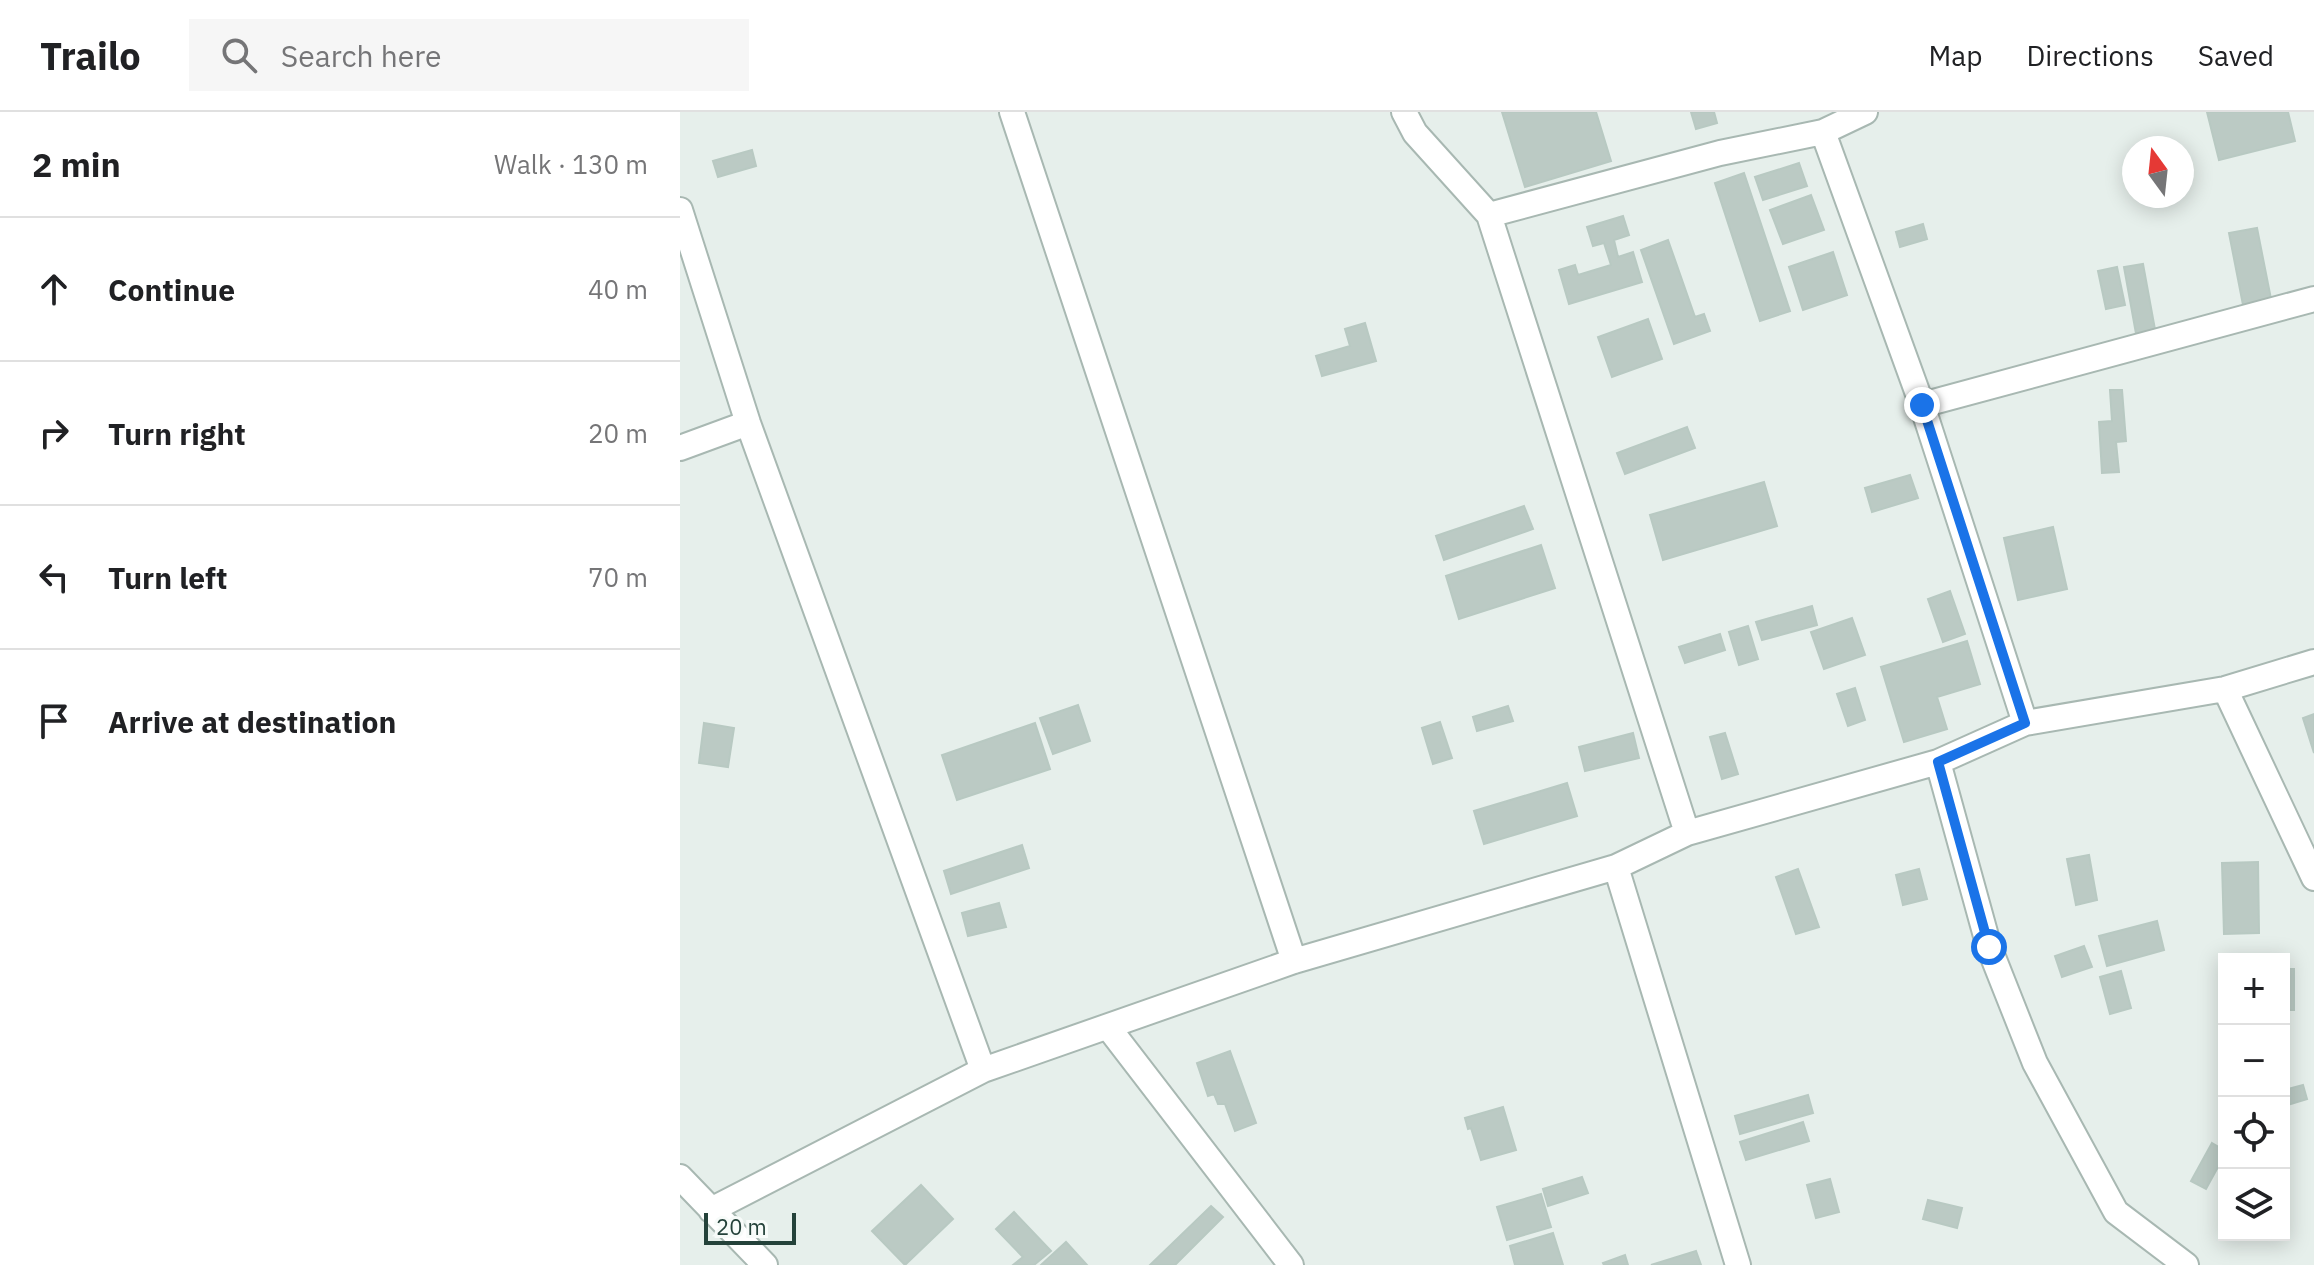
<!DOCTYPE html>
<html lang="en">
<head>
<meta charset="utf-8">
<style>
	body { margin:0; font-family:"IBM Plex Sans",sans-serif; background:#f6f6f6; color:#202124 }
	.controls { position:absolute; right:24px; bottom:24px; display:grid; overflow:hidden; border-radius:0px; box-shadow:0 4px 20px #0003 }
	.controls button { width:72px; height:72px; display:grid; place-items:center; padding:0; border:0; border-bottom:2px solid #e0e0e0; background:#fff; color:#202124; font:40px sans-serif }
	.compass { position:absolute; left:1442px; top:24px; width:72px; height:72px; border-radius:50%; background:#fff; box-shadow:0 4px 20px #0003; rotate:345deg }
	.scale { position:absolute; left:24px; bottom:20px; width:92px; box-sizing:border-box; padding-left:8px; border:4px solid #24423a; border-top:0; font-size:22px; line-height:28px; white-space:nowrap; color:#24423a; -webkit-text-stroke:6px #f7fbf9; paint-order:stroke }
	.stop { position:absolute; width:24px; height:24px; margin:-18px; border:6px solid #1a73e8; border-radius:50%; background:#fff }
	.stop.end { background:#1a73e8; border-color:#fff; box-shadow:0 2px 8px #0008 }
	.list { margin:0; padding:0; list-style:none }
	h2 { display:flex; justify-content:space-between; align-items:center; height:104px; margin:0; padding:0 32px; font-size:34px }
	h2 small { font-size:26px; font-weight:400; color:#757577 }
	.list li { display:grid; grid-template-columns:52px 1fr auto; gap:24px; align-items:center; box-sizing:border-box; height:144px; padding:0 32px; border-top:2px solid #e0e0e0 }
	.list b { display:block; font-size:30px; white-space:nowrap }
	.list em { font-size:26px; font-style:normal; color:#757577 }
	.icon { flex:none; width:44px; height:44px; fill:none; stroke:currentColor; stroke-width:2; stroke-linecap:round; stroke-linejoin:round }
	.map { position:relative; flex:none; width:1634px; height:1153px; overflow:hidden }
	header { display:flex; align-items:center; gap:48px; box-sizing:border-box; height:112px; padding:0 40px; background:#fff; border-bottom:2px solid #e0e0e0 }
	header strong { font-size:38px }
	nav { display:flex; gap:44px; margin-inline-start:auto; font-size:28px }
	.search { width:560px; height:72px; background:#f6f6f6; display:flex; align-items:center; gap:20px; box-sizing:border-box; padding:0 28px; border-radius:0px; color:#757577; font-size:30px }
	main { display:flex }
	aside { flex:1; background:#fff }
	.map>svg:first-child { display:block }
	.building { fill:#bbcac4; stroke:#b8c9c2; stroke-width:2 }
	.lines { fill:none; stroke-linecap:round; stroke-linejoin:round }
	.street-casing { stroke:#a8b8b2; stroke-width:28 }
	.street { stroke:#fff; stroke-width:24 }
	.route { stroke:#1a73e8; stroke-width:10 }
</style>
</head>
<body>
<header>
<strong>Trailo</strong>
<div class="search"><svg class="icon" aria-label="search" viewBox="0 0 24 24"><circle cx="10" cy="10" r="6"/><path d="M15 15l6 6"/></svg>Search here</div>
<nav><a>Map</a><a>Directions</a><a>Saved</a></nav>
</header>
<main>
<aside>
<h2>2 min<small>Walk · 130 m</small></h2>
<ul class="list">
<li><svg class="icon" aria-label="ahead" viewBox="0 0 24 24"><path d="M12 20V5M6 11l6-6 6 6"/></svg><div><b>Continue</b></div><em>40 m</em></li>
<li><svg class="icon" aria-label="right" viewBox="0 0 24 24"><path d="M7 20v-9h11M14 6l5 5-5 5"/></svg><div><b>Turn right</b></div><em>20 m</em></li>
<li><svg class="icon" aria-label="left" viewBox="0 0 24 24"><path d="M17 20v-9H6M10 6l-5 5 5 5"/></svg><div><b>Turn left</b></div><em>70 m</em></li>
<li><svg class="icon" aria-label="arrive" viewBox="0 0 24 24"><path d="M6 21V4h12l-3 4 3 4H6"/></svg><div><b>Arrive at destination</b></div></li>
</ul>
</aside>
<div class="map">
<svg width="1634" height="1153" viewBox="0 0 1634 1153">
	<rect width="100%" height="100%" fill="#e6efeb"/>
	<path class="building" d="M822,0H916L931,49L845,75Z
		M1011,0H1034L1037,11L1016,17Z
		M1527,0H1608L1615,29L1539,48Z
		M72,38L76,54L38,65L33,49Z
		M1119,51L1127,74L1083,88L1075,65Z
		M1064,61L1110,199L1080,209L1035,71Z
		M1131,83L1144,118L1103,132L1090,98Z
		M943,104L949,123L934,128L938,145L953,140L962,170L889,192L879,158L895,153L898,163L931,153L924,131L913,134L907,115Z
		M1243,112L1247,127L1220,135L1216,120Z
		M1577,116L1592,192L1564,198L1549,121Z
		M988,128L1015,205L1024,202L1030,219L994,232L961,138Z
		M1153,140L1167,183L1123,198L1109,155Z
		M1463,152L1476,223L1457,227L1444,155Z
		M1437,155L1445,193L1426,197L1418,159Z
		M968,207L982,247L932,265L918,225Z
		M685,211L696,249L642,264L636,244L670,234L665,217Z
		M1430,278H1442L1446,329L1436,330L1439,360L1422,361L1419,310L1432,309Z
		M1007,315L1015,336L945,362L937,341Z
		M1230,363L1238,386L1192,400L1185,376Z
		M1084,370L1097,414L983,448L970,403Z
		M844,394L853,417L764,448L756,424Z
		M1373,415L1387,477L1338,488L1324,426Z
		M861,433L875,476L779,507L766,464Z
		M1270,479L1285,522L1263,530L1248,487Z
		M1132,494L1137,513L1082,528L1076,510Z
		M1172,506L1185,543L1144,557L1131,520Z
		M1068,514L1078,547L1059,553L1049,520Z
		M1040,522L1045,538L1005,551L999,535Z
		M1287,529L1300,572L1257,585L1267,617L1224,630L1201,555Z
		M1175,576L1185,608L1168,614L1157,582Z
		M398,593L410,629L373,642L360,606Z
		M828,594L833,609L797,619L793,605Z
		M1634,602V641L1623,606Z
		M760,610L772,646L753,652L742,616Z
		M24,611L54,616L48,655L19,651Z
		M355,611L370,657L277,688L262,643Z
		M953,621L959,646L905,659L899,635Z
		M1045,621L1058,662L1042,667L1030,625Z
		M887,671L897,704L804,732L794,699Z
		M342,733L349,756L271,782L264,759Z
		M1409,743L1417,788L1396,793L1387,747Z
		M1578,750L1579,821L1544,822L1542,751Z
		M1118,757L1139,815L1116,822L1096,765Z
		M1239,757L1247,787L1223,793L1216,763Z
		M319,791L326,815L288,824L282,801Z
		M1477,809L1484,838L1427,854L1419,824Z
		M1404,834L1412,855L1382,865L1375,844Z
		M1604,857H1614V898H1604Z
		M1441,859L1451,896L1430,902L1420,865Z
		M550,939L576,1011L555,1019L545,992H538L534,982L528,984L517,951Z
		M1623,973L1627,987L1604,994V978Z
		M1128,983L1133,1001L1060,1022L1055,1004Z
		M823,995L836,1038L801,1048L791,1016L788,1017L785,1006Z
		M1123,1010L1129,1029L1066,1048L1060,1030Z
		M1532,1031L1544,1038V1044L1526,1077L1511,1069Z
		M902,1065L908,1081L868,1094L863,1077Z
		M1150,1067L1159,1100L1136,1106L1127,1073Z
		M241,1073L273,1107L225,1153L192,1119Z
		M861,1082L871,1115L827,1128L817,1095Z
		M1248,1088L1282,1096L1277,1116L1243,1107Z
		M1604,1088H1607L1605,1119H1604Z
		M531,1094L543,1105L495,1153H470Z
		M334,1100L371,1139L354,1153H333L343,1145L316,1117Z
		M873,1121L883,1153H835L830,1134Z
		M386,1130L407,1153H361Z
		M1016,1139L1021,1153H971Z
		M945,1143L948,1153H924L923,1151Z"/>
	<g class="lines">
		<g class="street-casing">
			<path id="street" d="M332,0L614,849
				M724,0L735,21L809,103L1007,721
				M1143,20L1242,293L1345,611
				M0,98L68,311L303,958
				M809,103L1040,41L1143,20L1185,0
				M1242,293L1634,187
				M0,336L68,311
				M1545,577L1634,766
				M1258,650L1309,835L1355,951L1436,1100L1506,1153
				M936,755L1058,1153
				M428,915L611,1153
				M0,1065L85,1153
				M31,1098L303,958L614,849L936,755L1007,721L1258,650L1345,611L1545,577L1634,550"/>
		</g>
		<use href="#street" class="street"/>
	</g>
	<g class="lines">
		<path class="route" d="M1242,293L1345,611L1258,650L1309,835"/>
	</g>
</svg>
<div class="controls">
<button>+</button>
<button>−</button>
<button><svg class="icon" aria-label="locate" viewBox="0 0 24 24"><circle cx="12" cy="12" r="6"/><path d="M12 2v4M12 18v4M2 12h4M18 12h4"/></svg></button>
<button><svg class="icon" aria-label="layers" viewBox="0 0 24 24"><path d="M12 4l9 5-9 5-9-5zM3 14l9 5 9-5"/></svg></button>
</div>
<svg class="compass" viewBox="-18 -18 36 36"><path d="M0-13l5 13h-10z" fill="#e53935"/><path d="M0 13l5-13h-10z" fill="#757577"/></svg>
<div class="scale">20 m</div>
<div class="stop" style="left:1309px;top:835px"></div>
<div class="stop end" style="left:1242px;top:293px"></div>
</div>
</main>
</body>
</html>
